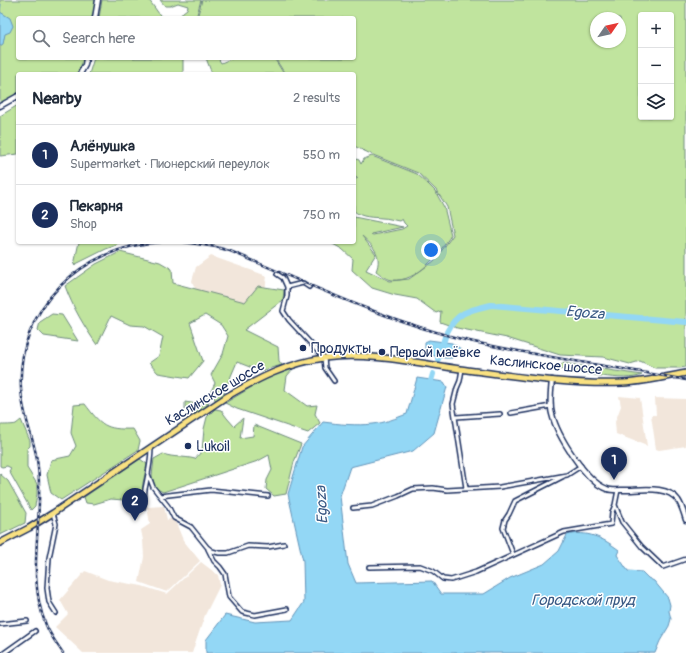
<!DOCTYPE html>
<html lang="en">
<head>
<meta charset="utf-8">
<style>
	body { margin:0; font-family:Pangolin,sans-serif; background:#f2f2f3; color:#1f2937 }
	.controls { position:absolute; right:12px; top:12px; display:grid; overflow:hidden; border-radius:4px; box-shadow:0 1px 3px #0004 }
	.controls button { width:36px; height:36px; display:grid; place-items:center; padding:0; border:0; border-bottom:1px solid #e0e1e3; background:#fff; color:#1f2937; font:20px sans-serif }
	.compass { position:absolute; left:590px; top:12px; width:36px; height:36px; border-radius:50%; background:#fff; box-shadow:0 1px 3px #0004; rotate:56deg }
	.you { position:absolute; left:431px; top:250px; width:14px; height:14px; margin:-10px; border:3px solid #fff; border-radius:50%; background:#1a73e8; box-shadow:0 0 0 6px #1a73e833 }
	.badge { display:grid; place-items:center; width:26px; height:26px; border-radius:50%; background:#1b2f5e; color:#fff; font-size:13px; font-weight:700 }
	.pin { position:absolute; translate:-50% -33px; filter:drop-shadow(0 1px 2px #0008) }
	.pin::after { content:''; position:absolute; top:21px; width:14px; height:12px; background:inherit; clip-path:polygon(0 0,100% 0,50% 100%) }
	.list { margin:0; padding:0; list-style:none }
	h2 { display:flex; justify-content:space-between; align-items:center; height:52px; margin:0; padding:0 16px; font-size:17px }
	h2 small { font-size:13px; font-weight:400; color:#747a83 }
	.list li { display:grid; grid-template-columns:26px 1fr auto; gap:12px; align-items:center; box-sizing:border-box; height:60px; padding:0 16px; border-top:1px solid #e0e1e3 }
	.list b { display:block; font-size:15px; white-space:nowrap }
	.list p { margin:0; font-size:13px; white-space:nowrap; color:#747a83 }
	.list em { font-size:13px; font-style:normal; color:#747a83 }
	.icon { flex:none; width:22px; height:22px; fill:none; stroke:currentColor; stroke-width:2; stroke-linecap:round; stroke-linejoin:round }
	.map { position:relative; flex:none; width:686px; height:653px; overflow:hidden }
	.search { position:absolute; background:#fff; box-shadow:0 1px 3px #0004; left:16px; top:16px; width:340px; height:44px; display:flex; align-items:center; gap:10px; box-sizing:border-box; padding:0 14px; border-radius:4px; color:#747a83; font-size:15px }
	.panel { position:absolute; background:#fff; box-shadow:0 1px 3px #0004; left:16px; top:72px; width:340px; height:172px; border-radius:4px }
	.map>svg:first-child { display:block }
	.built { fill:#f2e6db }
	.green { fill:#c0e49e; stroke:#6e8a7e; fill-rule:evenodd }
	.water { fill:#93d7f5; stroke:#6394b9 }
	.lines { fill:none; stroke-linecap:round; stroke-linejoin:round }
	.river { stroke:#93d7f5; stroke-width:6 }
	.minor-casing { stroke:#1b2f5e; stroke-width:6 }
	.tertiary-casing { stroke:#1b2f5e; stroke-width:7 }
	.primary-casing { stroke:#1b2f5e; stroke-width:8 }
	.minor { stroke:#fff; stroke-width:3 }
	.tertiary { stroke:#fff; stroke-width:4 }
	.primary { stroke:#f9e181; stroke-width:5 }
	.rail-casing { stroke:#1b2f5e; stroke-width:2.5 }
	.rail { stroke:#fff; stroke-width:1; stroke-dasharray:3; stroke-linecap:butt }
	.poi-dot { fill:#1b2f5e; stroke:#fff; stroke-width:1.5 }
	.labels { text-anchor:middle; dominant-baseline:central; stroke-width:3; stroke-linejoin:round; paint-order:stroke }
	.poi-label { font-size:14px; fill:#1b2f5e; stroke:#fff; text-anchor:start }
	.street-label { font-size:14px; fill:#1b2f5e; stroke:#fff }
	.water-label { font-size:15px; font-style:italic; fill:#395984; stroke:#fff }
</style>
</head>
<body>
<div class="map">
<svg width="686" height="653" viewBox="0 0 686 653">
	<rect width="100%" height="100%" fill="#fff"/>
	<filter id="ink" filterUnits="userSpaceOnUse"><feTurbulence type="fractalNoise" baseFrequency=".025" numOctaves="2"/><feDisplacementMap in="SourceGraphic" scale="8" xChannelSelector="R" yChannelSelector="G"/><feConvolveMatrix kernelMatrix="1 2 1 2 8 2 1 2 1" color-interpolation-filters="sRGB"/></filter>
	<g filter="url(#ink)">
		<path class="built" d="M211,256L267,276L265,291L246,307L198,296L192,281L196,267Z
			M619,396L640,398L647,446L616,434L615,422L621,406Z
			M655,398L686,399V446L659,450L656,449L651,415H656Z
			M164,506L167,520L174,518L183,540L200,561L167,592L139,582L144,557L143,540L141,530L150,524L147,507Z
			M201,562L218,575L220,585L205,615L192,653H83L55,627L68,614L60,600L85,571L108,580L142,586L167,594Z"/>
		<path class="green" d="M0,0H96L92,18H18V58H84L83,65L78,74H18V94L0,104Z
			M102,0H149L162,18H99Z
			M160,0H201L196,18H179L183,12L187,9L188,6L178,3L170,6H165Z
			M202,0H686V367L680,368H655L640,361L630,364L603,357L560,355L507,338L457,328L440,322L441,311L436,313L417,299L395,295L372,288L352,270L353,259L342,249L329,242H354V217L403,227L371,234L373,235L402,229L407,226L404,223L402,219L399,221C393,220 388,218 382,218C373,217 362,218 354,211V180L358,178L354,177V158L359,160L361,164L364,159L372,156L417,174L428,184L435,191L444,207L451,235C440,253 417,283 392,280C386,279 380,274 376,271C383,255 372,245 362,236L376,254L366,270L390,281L409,279L434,261L453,235L447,207L436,190L418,173L373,155L354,146V74H285L275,58H354V18H197ZM641,15H671V117H641ZM596,18H620V42H596Z
			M94,58H183V74H89Z
			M206,58H218L221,63L233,58H274L284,74H212Z
			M18,105V154L0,156V116Z
			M79,242H126L106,249L74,265Z
			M120,252L160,262L172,269L173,283L245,302L258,286L284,290L283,300L244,330L278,347L279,361L282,365L260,371L237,362L222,397L216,401L212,395L206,407L193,415L185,409V402L204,405L215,383L211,375L223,354L228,336L221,325L205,315L190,323L203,361L189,378L158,373L149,363L159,356L163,337L144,326L130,325L111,316L97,345C84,326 73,308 65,286L96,264Z
			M52,314L62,315L78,341L44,336L38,330L40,322Z
			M562,363L642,375C625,383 578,372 559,368Z
			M293,369L287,376L285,390L307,406L317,405L315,414L320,423L308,433L237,409L225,403L275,373Z
			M85,404C101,425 105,430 133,429L140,441L138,450L61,500L51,493L47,475L51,460L70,456L76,446L71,433L74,405Z
			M215,409L221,410L227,418L234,426L243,418L240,438L253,436L254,425L301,444L294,462L286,494L274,496L266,489L267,480L272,470L269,455L258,461L163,492L155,488L152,476L154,459L163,454C174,458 184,456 195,459L202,451L204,429L207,417Z
			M21,420L30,441V446L27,449V468L37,484V494L35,506L31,510L9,471L11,468L7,466L2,467L0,466V425C3,425 14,425 16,424C18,423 19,421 21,420Z
			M140,459L147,464L143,483L142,496L135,501L111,499L94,504L86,503L84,497Z
			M0,474L8,481L26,513L25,523L0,535Z"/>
		<path class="water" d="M0,4H1L0,12L10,18L13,26L10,32L5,34L3,44L0,46Z
			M429,340L452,343L461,349L452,358H445L424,354L423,352L425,349V342Z
			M417,378L444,382L447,387L434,433L413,451L350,467L340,496L348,564L356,583L432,581L441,594H484L510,578L544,564L559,551L567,535C587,530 603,538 619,550L617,555L628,571L642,572L648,578L654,581L668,598L670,605L669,611L671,619L669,626L660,641L655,653H206V640L225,615L255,622L292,620L304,602L303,561L288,494L302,447L323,422C339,424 357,426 373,424C385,423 396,418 407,414Z"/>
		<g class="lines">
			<path class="river" d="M447,332C458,311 470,310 491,305L686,322
				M438,359L445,337
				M429,388L433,374"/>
			<g class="minor-casing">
				<path id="minor" d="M277,274L283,278L287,287
					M309,287L303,283L287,287V296L283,311L289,320L324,358L325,368L334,381
					M462,369L460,381L457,388L453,404L466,488
					M511,413L551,406
					M456,417L500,414
					M148,474L153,487L168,506L174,518L191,527L207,547L212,551L219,553H228L248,546L268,547L284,544
					M160,496L211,490L268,496
					M615,505L618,490
					M143,508C145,502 144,496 145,489C148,475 151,462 151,448
					M353,508L372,506L398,496L413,489L433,488L447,490L500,487L567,475L581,466
					M53,513L56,524L49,558L47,588L49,602L56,613
					M208,549L214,561L220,567L225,574L229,597L242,612L255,615L287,609
					M513,554L503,528L505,520L509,514L515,501L564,476
					M369,567L420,566L433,571L443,579L451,580L476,572L564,532L611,524L612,512L615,505L622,522L642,547L663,567L686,559
					M0,624L27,621
					M4,653L35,631"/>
			</g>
			<g class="tertiary-casing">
				<path id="tertiary" d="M95,18L98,0
					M80,74L85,65L86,58
					M0,106L18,96
					M552,380C551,391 549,403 552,414C557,435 586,482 607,489C612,491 620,490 625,490C641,490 667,485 678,500C682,506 684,513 686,520"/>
			</g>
			<g class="primary-casing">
				<path id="primary" d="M0,543L29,528L53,513L226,397C257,379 288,363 324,358C367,352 417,363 460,369C513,376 569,385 623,383C644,382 665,377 686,373"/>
			</g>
			<use href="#minor" class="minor"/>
			<use href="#tertiary" class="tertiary"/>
			<use href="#primary" class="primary"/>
			<g class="rail-casing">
				<path id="rail" d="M184,242L216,247L230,251C307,283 383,320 465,340C538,357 612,366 686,380
					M63,653C57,644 50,635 46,625C27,579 41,531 39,484C39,470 37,456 33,442C28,425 22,407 21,389C16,308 82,246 161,242"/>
			</g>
			<use href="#rail" class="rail"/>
		</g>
	</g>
	<g class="poi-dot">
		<circle cx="303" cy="348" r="4"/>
		<circle cx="382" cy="352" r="4"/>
		<circle cx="188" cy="446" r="4"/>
	</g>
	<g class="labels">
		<g class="poi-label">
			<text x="311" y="348">Продукты</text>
			<text x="390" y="352">Первой маёвке</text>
			<text x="196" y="446">Lukoil</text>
		</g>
		<g class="street-label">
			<text transform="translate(546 365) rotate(5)">Каслинское шоссе</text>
			<text transform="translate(215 393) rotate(-31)">Каслинское шоссе</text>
		</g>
		<g class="water-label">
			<text transform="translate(585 313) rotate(5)">Egoza</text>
			<text transform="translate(322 505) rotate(-93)">Egoza</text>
			<text x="583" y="600">Городской пруд</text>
		</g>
	</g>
</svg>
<div class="controls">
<button>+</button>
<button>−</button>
<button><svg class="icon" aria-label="layers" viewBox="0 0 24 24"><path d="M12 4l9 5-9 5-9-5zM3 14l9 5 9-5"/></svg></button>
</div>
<svg class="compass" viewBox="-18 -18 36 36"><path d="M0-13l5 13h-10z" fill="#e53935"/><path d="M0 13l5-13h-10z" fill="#747a83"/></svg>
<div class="you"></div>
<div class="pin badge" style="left:614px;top:480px">1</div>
<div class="pin badge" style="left:135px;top:521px">2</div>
<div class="search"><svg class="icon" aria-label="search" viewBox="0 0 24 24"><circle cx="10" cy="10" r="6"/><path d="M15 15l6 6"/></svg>Search here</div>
<section class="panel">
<h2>Nearby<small>2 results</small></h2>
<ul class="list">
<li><span class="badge">1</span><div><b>Алёнушка</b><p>Supermarket · Пионерский переулок</p></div><em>550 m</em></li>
<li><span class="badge">2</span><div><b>Пекарня</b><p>Shop</p></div><em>750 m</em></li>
</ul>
</section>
</div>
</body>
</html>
